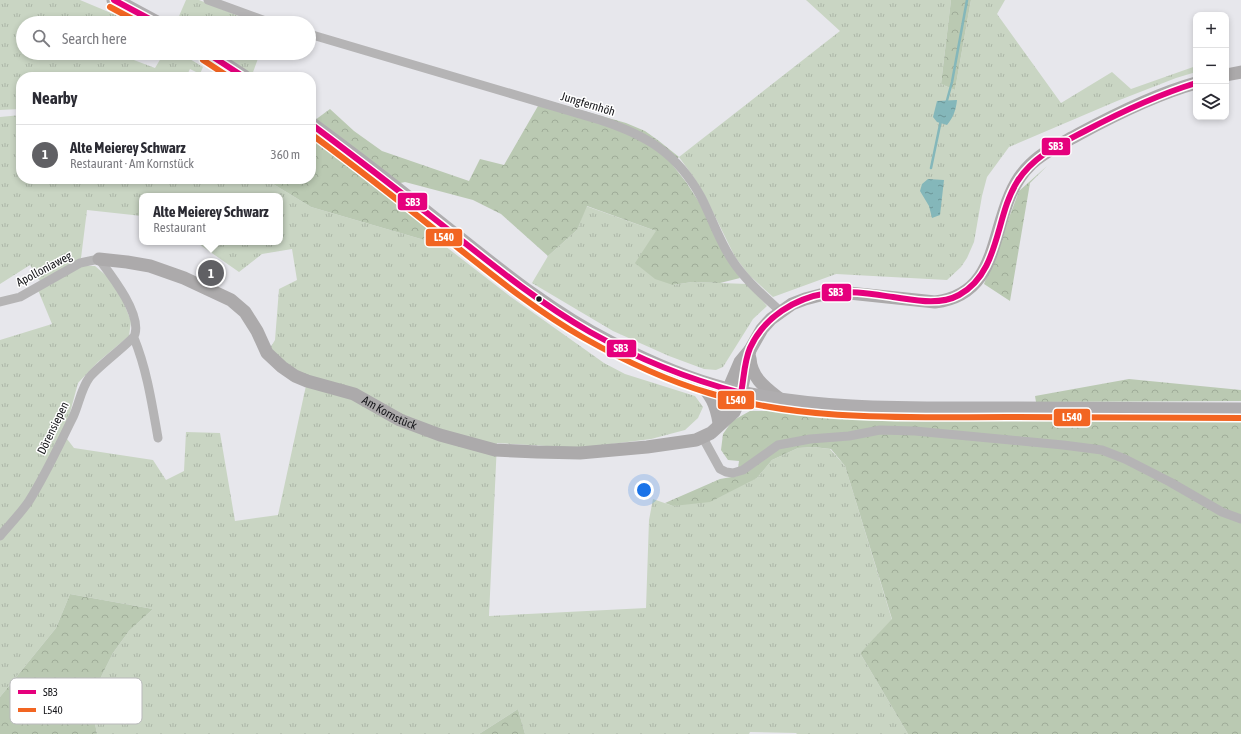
<!DOCTYPE html>
<html lang="en">
<head>
<meta charset="utf-8">
<style>
	body { margin:0; font-family:"Asap Condensed",sans-serif; background:#f2f2f3; color:#2b2b33 }
	.controls { position:absolute; right:12px; top:12px; display:grid; overflow:hidden; border-radius:8px; box-shadow:0 2px 6px #0003 }
	.controls button { width:36px; height:36px; display:grid; place-items:center; padding:0; border:0; border-bottom:1px solid #e1e1e2; background:#fff; color:#2b2b33; font:20px sans-serif }
	.you { position:absolute; left:644px; top:490px; width:14px; height:14px; margin:-10px; border:3px solid #fff; border-radius:50%; background:#1a73e8; box-shadow:0 0 0 6px #1a73e833 }
	.badge { display:grid; place-items:center; width:26px; height:26px; border-radius:50%; background:#606064; color:#fff; font-size:13px; font-weight:700 }
	.pin { position:absolute; translate:-50% -50%; border:2px solid #fff; box-shadow:0 1px 4px #0006 }
	.popup { position:absolute; left:139px; top:193px; width:144px; height:52px; box-sizing:border-box; display:grid; place-content:center; border-radius:8px; background:#fff; filter:drop-shadow(0 1px 3px #0005); font-size:13px; white-space:nowrap; color:#7c7c81 }
	.popup b { font-size:15px; color:#2b2b33 }
	.popup::after { content:''; position:absolute; left:50%; top:100%; margin-left:-8px; border:8px solid transparent; border-top-color:#fff }
	.list { margin:0; padding:0; list-style:none }
	h2 { display:flex; justify-content:space-between; align-items:center; height:52px; margin:0; padding:0 16px; font-size:17px }
	h2 small { font-size:13px; font-weight:400; color:#7c7c81 }
	.list li { display:grid; grid-template-columns:26px 1fr auto; gap:12px; align-items:center; box-sizing:border-box; height:60px; padding:0 16px; border-top:1px solid #e1e1e2 }
	.list b { display:block; font-size:15px; white-space:nowrap }
	.list p { margin:0; font-size:13px; white-space:nowrap; color:#7c7c81 }
	.list em { font-size:13px; font-style:normal; color:#7c7c81 }
	.icon { flex:none; width:22px; height:22px; fill:none; stroke:currentColor; stroke-width:2; stroke-linecap:round; stroke-linejoin:round }
	.map { position:relative; flex:none; width:1241px; height:734px; overflow:hidden }
	.search { position:absolute; background:#fff; box-shadow:0 2px 6px #0003; left:16px; top:16px; width:300px; height:44px; display:flex; align-items:center; gap:10px; box-sizing:border-box; padding:0 14px; border-radius:22px; color:#7c7c81; font-size:15px }
	.panel { position:absolute; background:#fff; box-shadow:0 2px 6px #0003; left:16px; top:72px; width:300px; height:112px; border-radius:16px }
	.map>svg:first-child { display:block }
	.grass { fill:url(#grass-tufts) }
	.forest { fill:url(#forest-crowns) }
	.water { fill:url(#water-ripples) }
	.lines { fill:none; stroke-linecap:round; stroke-linejoin:round }
	.stream { stroke:#84b7ba; stroke-width:2.5 }
	.street { stroke:#b5b4b5; stroke-width:9 }
	.secondary { stroke:#acaaab; stroke-width:13 }
	.primary { stroke:#afadaf; stroke-width:15 }
	.bus-1-casing { stroke:#fff; stroke-width:9 }
	.bus-2-casing { stroke:#fff; stroke-width:9 }
	.bus-1 { stroke:#e5007d; stroke-width:6 }
	.bus-2 { stroke:#f26522; stroke-width:6 }
	.bus-dot { fill:#17171b; stroke:#fff; stroke-width:1.5 }
	.labels { text-anchor:middle; dominant-baseline:central; stroke-width:3; stroke-linejoin:round; paint-order:stroke }
	.street-label { font-size:12px; fill:#17171b; stroke:#fff }
	.key { fill:#fff; stroke:#b9b9bb; stroke-width:1 }
	.key-label { font-size:11px; fill:#17171b }
	.line-badge { stroke:#fff; stroke-width:1.5 }
	.badge-label { font-size:11px; text-anchor:middle; font-weight:bold; fill:#fff }
</style>
</head>
<body>
<div class="map">
<svg width="1241" height="734" viewBox="0 0 1241 734">
	<defs>
		<pattern id="grass-tufts" width="24" height="20" patternUnits="userSpaceOnUse"><rect width="24" height="20" fill="#c9d5c3"/><path d="M3 7l-1-3M5 7V3M7 7l1-3M15 17l-1-3M17 17v-4M19 17l1-3" fill="none" stroke="#acb6a7"/></pattern>
		<pattern id="forest-crowns" width="20" height="18" patternUnits="userSpaceOnUse"><rect width="20" height="18" fill="#bac9b2"/><path d="M2 6a3 3 0 1 1 6 0M12 15a3 3 0 1 1 6 0" fill="none" stroke="#9fac98"/></pattern>
		<pattern id="water-ripples" width="26" height="14" patternUnits="userSpaceOnUse"><rect width="26" height="14" fill="#84b7ba"/><path d="M2 4q2-2 4 0t4 0M15 11q2-2 4 0t4 0" fill="none" stroke="#6b9496"/></pattern>
	</defs>
	<rect width="100%" height="100%" fill="#e7e7ec"/>
	<path class="grass" d="M0,0H80L135,23H23V53H118V54L155,68L164,53H180L203,67L200,74L190,69L186,77H21V109L0,110Z
		M186,0H199L256,23H176Z
		M806,0H951L941,84L955,90L971,0H1005L997,14L1061,103L1112,72L1131,89L1196,66V72L1176,78L1117,101L1009,147L987,177L982,196L974,242L967,258L961,267L947,280L836,274L773,297L749,275L735,257L705,196L695,179L679,157L840,31Z
		M216,53H260L252,75Z
		M21,115V179H265L311,207L445,246L511,297L604,363L625,374L695,396L703,407L698,418L685,430L651,439L580,448L497,443L489,616L646,608L649,520L653,499L673,506L757,478L772,460L798,448L813,447L830,449L845,466L892,620L860,653L908,734H797L796,733L750,732L749,734H525L518,709L479,734H97L92,708L95,689L113,653L129,631L153,609L70,594L56,628L0,697V340L52,324L38,290L81,266H95L116,284L131,321L129,336L98,362L78,383L64,435L74,448L153,460L166,480L184,471L186,432L220,433L235,521L278,515L307,381L267,353L275,340L279,289L297,280L292,249L262,254L239,272L196,242H280V196H142V216L87,210L81,258L40,281L30,265L0,284V117Z
		M586,206L656,231L673,285L692,282L748,284L767,306L753,319L723,367L716,370L704,369L669,356L613,331L532,283L548,256L577,230Z"/>
	<path class="forest" d="M951,0H971L955,90L941,84Z
		M542,99L626,123L645,131L659,141L679,157L671,163L686,182L699,202L726,256L740,278L720,283L692,282L673,285L655,279L635,263L656,231L587,206L577,230L548,256L501,214L473,200L405,182L392,185L468,246H445L311,207L265,179H311V123L330,109L354,131L382,151L469,181L480,159L504,165Z
		M1047,166L1030,183L1010,301L984,284L1019,191Z
		M1129,379L1241,390V401L1036,402L1035,396Z
		M750,411H771L814,416L911,420L1241,422V734H908L860,653L892,619L845,466L831,449L813,447L798,448L772,460L757,478L710,502L673,506L665,503L720,479L737,476L739,461L728,460L721,450L723,434L732,421Z
		M70,594L153,609L129,631L113,653L95,689L92,708L97,734H0V697L56,628Z
		M518,709L525,734H479Z"/>
	<path class="water" d="M957,100C956,110 953,118 947,125L937,122L933,117L937,101Z
		M928,179L944,180L940,215L932,218L929,206L920,191L922,184Z"/>
	<g class="lines">
		<path class="stream" d="M946,104L952,82L967,0
			M931,168L941,120"/>
		<path class="street" d="M208,0L271,23
			M309,34L600,120C646,135 677,153 701,197C712,218 719,241 732,260C745,280 763,295 780,311
			M0,302L20,297L80,263L99,259C111,275 141,313 135,334C134,340 97,367 89,378C81,389 79,404 73,417C59,445 46,474 29,501C21,513 10,524 0,536
			M134,338C147,370 152,404 158,438
			M703,438L720,469L726,472L733,473L743,470L778,445L810,439L849,436L880,430L915,431L1063,445L1102,450L1125,459L1170,482L1222,512L1241,519"/>
		<g class="secondary">
			<path d="M1226,75L1241,72"/>
			<path id="s1" d="M99,259L127,262L150,266L184,278L231,300L245,312L257,331L267,353L282,367L295,376L307,381L354,394L400,420L440,435L495,450L537,452L580,453L647,447L696,440L711,433L734,412L739,401L750,350"/>
			<path d="M750,358C751,378 766,388 781,400"/>
			<path d="M698,381C711,395 716,404 719,423"/>
			<path d="M719,425L731,383L740,362L750,350L762,329L771,319L792,304L805,299L828,293H849L935,302C1010,293 985,207 1031,164C1044,151 1063,143 1079,134C1116,114 1156,94 1196,83"/>
		</g>
		<path class="primary" d="M114,0L157,23
			M207,53L244,77
			M311,124C352,154 392,185 432,217C489,262 545,310 610,343C647,362 687,380 728,390C818,412 915,409 1007,409C1085,409 1163,410 1241,410"/>
		<g class="bus-1-casing">
			<path id="bus-1" d="M114,0L157,23
				M207,53L244,77
				M311,124C355,157 398,190 441,224C489,262 536,301 590,332C638,359 688,379 741,393
				M741,393C744,378 744,362 750,348C764,317 795,298 828,293C849,290 872,294 893,297C914,300 939,306 959,295C1000,273 995,217 1017,182C1033,156 1060,144 1085,131C1121,112 1157,95 1196,83"/>
		</g>
		<g class="bus-2-casing">
			<path id="bus-2" d="M110,7L140,23
				M203,60L229,77
				M311,134C357,168 403,204 448,240C491,274 535,310 584,338C623,360 665,380 709,393C805,422 908,417 1007,417C1085,417 1163,418 1241,418"/>
		</g>
		<use href="#bus-1" class="bus-1"/>
		<use href="#bus-2" class="bus-2"/>
	</g>
	<circle class="bus-dot" cx="539" cy="299" r="3.5"/>
	<g class="labels">
		<g class="street-label">
			<text transform="translate(588 104) rotate(17)">Jungfernhöh</text>
			<text transform="translate(44 269) rotate(-28)">Apolloniaweg</text>
			<text stroke="none"><textPath href="#s1" startOffset="343">Am Kornstück</textPath></text>
			<text transform="translate(53 428) rotate(-64)">Dörensiepen</text>
		</g>
	</g>
	<rect x="10" y="678" width="132" height="46" rx="6" class="key"/>
	<rect x="18" y="690" width="18" height="4" fill="#e5007d"/>
	<rect x="18" y="708" width="18" height="4" fill="#f26522"/>
	<g class="key-label">
		<text x="43" y="696">SB3</text>
		<text x="43" y="714">L540</text>
	</g>
	<g class="line-badge">
		<rect x="1041" y="137" width="30" height="19" rx="4" fill="#e5007d"/>
		<rect x="397" y="192" width="31" height="19" rx="4" fill="#e5007d"/>
		<rect x="425" y="228" width="38" height="19" rx="4" fill="#f26522"/>
		<rect x="821" y="283" width="31" height="19" rx="4" fill="#e5007d"/>
		<rect x="606" y="339" width="31" height="19" rx="4" fill="#e5007d"/>
		<rect x="717" y="390" width="38" height="20" rx="4" fill="#f26522"/>
		<rect x="1053" y="408" width="38" height="19" rx="4" fill="#f26522"/>
	</g>
	<g class="badge-label">
		<text x="1056" y="150">SB3</text>
		<text x="413" y="206">SB3</text>
		<text x="444" y="241">L540</text>
		<text x="836" y="296">SB3</text>
		<text x="621" y="352">SB3</text>
		<text x="736" y="404">L540</text>
		<text x="1072" y="421">L540</text>
	</g>
</svg>
<div class="controls">
<button>+</button>
<button>−</button>
<button><svg class="icon" aria-label="layers" viewBox="0 0 24 24"><path d="M12 4l9 5-9 5-9-5zM3 14l9 5 9-5"/></svg></button>
</div>
<div class="you"></div>
<div class="pin badge" style="left:211px;top:273px">1</div>
<div class="popup"><b>Alte Meierey Schwarz</b>Restaurant</div>
<div class="search"><svg class="icon" aria-label="search" viewBox="0 0 24 24"><circle cx="10" cy="10" r="6"/><path d="M15 15l6 6"/></svg>Search here</div>
<section class="panel">
<h2>Nearby<small></small></h2>
<ul class="list">
<li><span class="badge">1</span><div><b>Alte Meierey Schwarz</b><p>Restaurant · Am Kornstück</p></div><em>360 m</em></li>
</ul>
</section>
</div>
</body>
</html>
